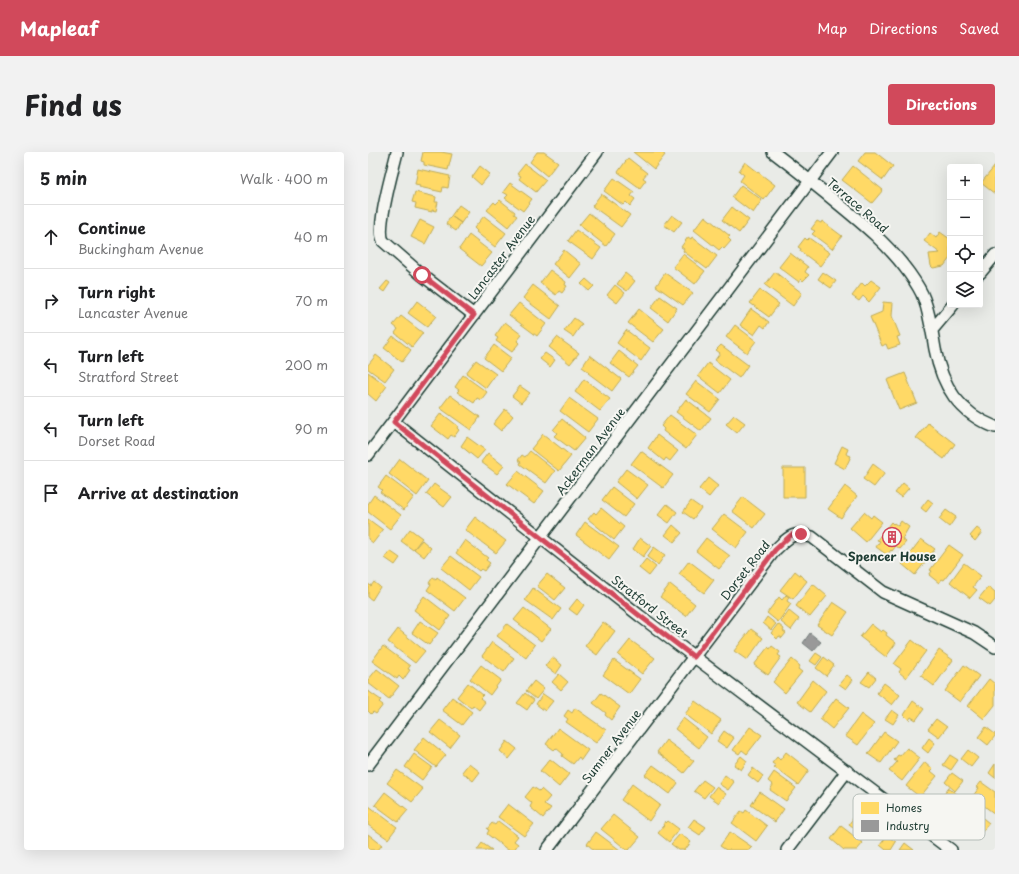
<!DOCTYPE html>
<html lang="en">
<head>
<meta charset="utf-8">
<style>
	body { margin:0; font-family:"Playpen Sans",sans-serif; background:#f2f2f2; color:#202124 }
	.controls { position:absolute; right:12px; top:12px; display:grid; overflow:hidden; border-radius:4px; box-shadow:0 4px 16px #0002 }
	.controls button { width:36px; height:36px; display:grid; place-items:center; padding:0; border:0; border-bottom:1px solid #e0e0e0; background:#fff; color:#202124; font:20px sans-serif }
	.stop { position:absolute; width:12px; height:12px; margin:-9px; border:3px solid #d1495b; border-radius:50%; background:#fff }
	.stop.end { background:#d1495b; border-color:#fff; box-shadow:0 1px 4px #0008 }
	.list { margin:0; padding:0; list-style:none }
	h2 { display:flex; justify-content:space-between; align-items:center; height:52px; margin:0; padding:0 16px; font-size:17px }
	h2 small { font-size:13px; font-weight:400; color:#757577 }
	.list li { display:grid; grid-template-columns:26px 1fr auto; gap:12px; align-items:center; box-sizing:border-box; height:64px; padding:0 16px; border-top:1px solid #e0e0e0 }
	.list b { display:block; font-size:15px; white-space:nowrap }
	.list p { margin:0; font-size:13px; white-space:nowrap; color:#757577 }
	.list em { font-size:13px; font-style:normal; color:#757577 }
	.icon { flex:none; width:22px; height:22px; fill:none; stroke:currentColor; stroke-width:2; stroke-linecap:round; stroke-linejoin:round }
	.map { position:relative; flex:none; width:627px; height:698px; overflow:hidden; border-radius:4px }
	header { display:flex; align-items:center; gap:24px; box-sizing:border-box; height:56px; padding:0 20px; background:#d1495b; color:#fff }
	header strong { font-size:19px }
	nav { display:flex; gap:22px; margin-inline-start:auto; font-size:14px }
	.intro { display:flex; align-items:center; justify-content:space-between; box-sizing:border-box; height:96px; padding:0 24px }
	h1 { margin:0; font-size:28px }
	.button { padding:10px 18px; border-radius:4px; background:#d1495b; color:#fff; font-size:14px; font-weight:700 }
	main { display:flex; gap:24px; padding:0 24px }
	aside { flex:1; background:#fff; border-radius:4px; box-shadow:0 4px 16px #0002 }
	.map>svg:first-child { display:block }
	.homes { fill:#ffd966; stroke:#bcaa57 }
	.industry { fill:#999; stroke:#747d7b }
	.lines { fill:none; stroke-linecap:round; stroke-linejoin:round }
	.minor-casing { stroke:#1f3d34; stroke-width:14 }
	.minor { stroke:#f6f6f2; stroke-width:11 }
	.route { stroke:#d1495b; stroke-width:5 }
	.labels { text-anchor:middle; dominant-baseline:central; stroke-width:4; stroke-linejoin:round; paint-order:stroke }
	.street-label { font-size:12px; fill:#1f3d34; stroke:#f6f6f2 }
	.poi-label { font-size:12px; font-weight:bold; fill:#1f3d34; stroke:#f6f6f2 }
	.key { fill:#f6f6f2; stroke:#b6beb9; stroke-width:1 }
	.key-label { font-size:11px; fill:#1f3d34 }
</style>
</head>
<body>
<header>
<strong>Mapleaf</strong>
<nav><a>Map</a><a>Directions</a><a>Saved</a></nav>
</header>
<div class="intro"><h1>Find us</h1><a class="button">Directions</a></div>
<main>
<aside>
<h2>5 min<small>Walk · 400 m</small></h2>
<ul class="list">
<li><svg class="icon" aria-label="ahead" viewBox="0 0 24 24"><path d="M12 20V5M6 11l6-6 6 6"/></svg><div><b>Continue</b><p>Buckingham Avenue</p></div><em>40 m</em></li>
<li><svg class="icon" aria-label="right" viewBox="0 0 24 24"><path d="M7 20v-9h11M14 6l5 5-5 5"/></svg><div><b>Turn right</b><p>Lancaster Avenue</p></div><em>70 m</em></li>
<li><svg class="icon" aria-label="left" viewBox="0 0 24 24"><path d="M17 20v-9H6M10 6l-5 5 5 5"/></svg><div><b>Turn left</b><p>Stratford Street</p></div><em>200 m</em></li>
<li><svg class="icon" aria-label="left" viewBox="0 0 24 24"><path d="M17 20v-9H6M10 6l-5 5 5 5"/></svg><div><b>Turn left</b><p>Dorset Road</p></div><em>90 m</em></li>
<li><svg class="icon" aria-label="arrive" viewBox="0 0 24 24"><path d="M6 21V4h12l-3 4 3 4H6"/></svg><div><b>Arrive at destination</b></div></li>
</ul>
</aside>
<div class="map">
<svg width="627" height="698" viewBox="0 0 627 698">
	<rect width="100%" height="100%" fill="#e9ebe7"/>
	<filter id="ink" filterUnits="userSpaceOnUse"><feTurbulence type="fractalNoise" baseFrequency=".025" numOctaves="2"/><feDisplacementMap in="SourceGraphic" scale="8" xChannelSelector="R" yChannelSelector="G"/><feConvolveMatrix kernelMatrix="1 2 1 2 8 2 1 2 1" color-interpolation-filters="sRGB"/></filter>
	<g filter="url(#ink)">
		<path class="homes" d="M55,0H73L84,2L80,18L56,13V10L53,9Z
			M169,0H176L190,10L179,24L162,10Z
			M265,0H293L297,3L286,17Z
			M497,0H507L525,14L515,28L490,9Z
			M260,6L279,21L275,26L278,28L272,36L250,20Z
			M377,10L407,33L396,48L372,29L376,23L371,19Z
			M157,12L178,28L168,40L151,27L153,24L149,22Z
			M112,14L122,22L113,33L104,25Z
			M485,14L515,38L504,51L474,28Z
			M627,14V42L613,31Z
			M50,17L82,24L80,36L75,35L74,40L51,35L52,33L47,32Z
			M246,26L266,40L263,44L267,47L262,54L258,50L255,53L236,39Z
			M142,31L164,47L155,59L137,46L140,43L135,40Z
			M373,33L394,48L385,61L364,45Z
			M47,40L68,45L67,50H70L68,59L64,58V60L47,56L48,51L44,50Z
			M233,42L262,63L253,75L224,54Z
			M132,48L147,60L146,62L149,64L140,75L119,58L126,50L128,52Z
			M91,53L101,60L93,71L83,64Z
			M364,55L381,68L371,81L354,68Z
			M221,61L247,82L238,94L211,73Z
			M304,63L314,70L306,80L296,73Z
			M83,64L93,71L88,79L78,72Z
			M116,64L138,81L127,95L108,80L109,79L106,76Z
			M337,64L362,84L360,86L363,89L356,97L354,95L351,98L326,78Z
			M52,68L66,75L57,92L43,85Z
			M449,69L453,71L454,69L474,84L464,97L444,82L447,79L443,77Z
			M208,78L233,96L225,107L200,89Z
			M572,80L582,87V106L576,114L565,116L563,114L561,102L572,101L556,89L562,81L568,86Z
			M101,83L124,101L113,114L91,97Z
			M320,85L323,87L324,85L349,104L339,117L315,99L316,97L313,95Z
			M437,86L439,88L441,86L462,101L452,114L432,99L433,97L430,95Z
			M196,98L213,112L202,126L185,112Z
			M422,101L440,115L437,120L441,123L435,129L433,127L431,130L411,115Z
			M315,102L337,119L327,132L305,115Z
			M182,118L198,130L197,133L199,134L194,141L191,139L188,143L172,131Z
			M407,120L434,141L425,154L397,133Z
			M455,120L468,129L463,136L450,127Z
			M257,121L267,129L259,139L249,132Z
			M297,121L325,141L315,153L288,134Z
			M218,127L226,134L221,139L213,132Z
			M503,128L513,135L501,150L495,144L491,149L484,144L494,131L497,134Z
			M19,129L22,131L16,140L12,137Z
			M165,133L192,154L183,167L155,146Z
			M247,133L257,141L249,151L239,143Z
			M392,138L411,152L401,165L382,151Z
			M292,144L309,156L300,169L283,156Z
			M49,149L68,164L59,175L40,161Z
			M515,150L525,151L524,164L532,184L529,185L532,193L520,197L518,192L514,194L502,165L514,160Z
			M151,151L178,172L169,184L141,163Z
			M271,157L296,177L285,190L260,171Z
			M383,157L401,170L397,176L393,173L386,183L372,173Z
			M33,164L55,181L44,195L27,181L30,177L25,173Z
			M206,166L214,172L205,185L196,179Z
			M137,170L154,183L149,189L151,191L144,200L128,189L130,186L127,184Z
			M367,173L388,189L379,201L358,185Z
			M258,178L282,196L273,209L249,191Z
			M25,184L43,198L34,210L16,196Z
			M189,185L211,201L202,212L181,195Z
			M126,193L143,206L133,219L116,206Z
			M353,193L380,213L371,226L347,208L352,201L348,198Z
			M251,199L270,214L261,225L242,211Z
			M177,201L187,208L182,215L172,207Z
			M8,203L26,217L17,229L0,217V213Z
			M222,203L253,227L244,239L220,221L221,220L214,215Z
			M108,208L128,222L118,236L98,221Z
			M340,211L362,228L352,241L330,224Z
			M0,220L19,234L8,249L0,242Z
			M537,221L549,251L531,258L519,228Z
			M95,223L119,240L113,248L109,246L106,251L89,240L91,238L87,235Z
			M216,227L242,247L232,259L207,240Z
			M328,229L352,247L342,260L318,242Z
			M152,234L162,241L153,251L144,244Z
			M82,243L112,265L103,278L72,256Z
			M201,246L230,267L220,280L192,259Z
			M318,247L343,266L333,279L308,260Z
			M137,257L145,264L133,279L125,272Z
			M73,261L90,274L89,276L91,278L86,285L83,283L80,287L63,274Z
			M302,263L329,283L318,297L295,279L296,277L293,274Z
			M366,263L377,271L369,281L358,272Z
			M194,267L217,286L206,299L186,284L189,281L185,278Z
			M560,271L587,292L576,307L548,286Z
			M175,282L203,304L191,319L163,297Z
			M289,283L310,299L302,309L298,306L296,309L280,296Z
			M99,285L117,298L109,307L93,294Z
			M474,294L480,297L478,302L483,304L477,317L466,311Z
			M162,299L187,319L178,331L152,312L153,310L150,308L154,303L157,305Z
			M273,299L305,323L295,336L263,312Z
			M120,301L136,314L129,322L113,310Z
			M32,307L60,329L49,344L21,322Z
			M505,312L517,321L506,335L495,327Z
			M415,316H437V345H415Z
			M258,317L280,333L269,347L248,330Z
			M150,319L176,339L166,352L139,332Z
			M18,324L46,345L36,358L12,340L14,338L10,335Z
			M340,326L350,334L341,345L331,337Z
			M535,331L541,336L533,345L527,341Z
			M66,332L84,345L76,355L58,342Z
			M477,334L489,344L473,366L460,357Z
			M244,335L266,352L256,365L234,348Z
			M6,343L33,363L22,377L0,360V352Z
			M375,345L397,362L386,376L364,359Z
			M560,347L565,351L558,360L553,356Z
			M323,349L333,356L325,367L315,360Z
			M299,352L309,360L301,371L290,363Z
			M233,356L256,375L246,388L220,367L226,360L228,362Z
			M578,358L588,365L581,375L571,367Z
			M496,360L503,366L505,363L514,370L498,390L482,376Z
			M356,362L380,380L368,396L344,377Z
			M107,365L138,389L128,401L97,378Z
			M0,367L15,378L5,391L0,387Z
			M533,369L541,375L534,387L538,390L532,397L528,394L524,399L523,398L519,403L508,395L512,389L509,388L523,370L525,372L526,371L530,374Z
			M217,370L251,395L241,408L208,383Z
			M305,373L314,381L306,390L297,383Z
			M609,376L614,380L607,389L602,384Z
			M42,377L54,386L45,398L33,389Z
			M272,386L283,394L275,405L265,397Z
			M338,386L362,404L351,417L328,399Z
			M553,387L567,397L547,423L534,412Z
			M54,388L63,396L56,405L46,397Z
			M97,388L120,406L118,408L122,411L116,419L113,417L111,419L88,401Z
			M581,393L595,403L576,428L574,427L571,431L561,423L564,419L562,418Z
			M286,395L297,403L290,413L279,405Z
			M22,399L32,406L27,413L17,406Z
			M83,404L111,425L101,438L73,416Z
			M278,407L288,415L281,424L271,416Z
			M321,409L346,428L336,441L311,422Z
			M596,411L613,424L605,435L609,438L602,446L582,430Z
			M427,419L439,429L425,447L412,438Z
			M179,422L197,436L187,448L169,434Z
			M65,425L68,427L69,425L97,446L87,459L59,438L63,432L61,431Z
			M6,430L12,435L4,448L0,445V432L3,434Z
			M302,432L327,452L318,464L292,445Z
			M445,432L459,444L442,465L428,454Z
			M620,435L627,441V448L622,454L611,446Z
			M165,436L193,457L185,468L157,448Z
			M418,443L421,445L419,449L423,452L410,470L399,461L411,445L414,448Z
			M56,444L82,464L72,478L46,458Z
			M209,447L216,453L209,463L201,457Z
			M465,450L480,460L464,483L449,473Z
			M156,456L183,477L173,489L146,468Z
			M421,459L431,467L423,478L413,470Z
			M399,465L408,472L403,478L395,471Z
			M52,469L70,481L61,493L44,481Z
			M235,470L247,479L229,503L217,494Z
			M139,472L167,493L158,506L129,484Z
			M410,472L416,477L415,479L418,481L414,486L411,484L409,487L403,481Z
			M503,472L513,480L515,478L519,481L518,483L528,491L518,505L492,485Z
			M30,477L57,499L47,511L20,490Z
			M383,477L395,486L379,508L366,499Z
			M262,488L287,506L274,522L250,503Z
			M544,488L558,499L538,526L531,520L533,517L526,512Z
			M124,490L146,506L136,520L114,504Z
			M15,494L42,514L40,517L42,518L35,528L31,524L29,527L4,509Z
			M404,494L412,500L410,503L413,505L400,523L386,513L400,495L402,497Z
			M571,498L585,508L566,534L553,524Z
			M448,501L454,505L448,513L442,509Z
			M184,505L194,513L188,522L177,514Z
			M456,505L466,513L458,524L448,516Z
			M424,507L432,514L430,517L434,520L417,541L405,530Z
			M246,508L272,527L261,542L235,523Z
			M113,513L133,528L122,543L102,527Z
			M596,513L611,524L592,550L577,539Z
			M9,517L31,534L21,547L0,531V528Z
			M501,520L508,526L501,535L493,530Z
			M191,522L200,530L193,538L184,530Z
			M479,523L485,528L478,537L471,532Z
			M621,527L627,532V553L616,567L600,554Z
			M445,528L458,539L442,560L429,550Z
			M166,529L176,537L168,547L158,539Z
			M100,531L115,543L112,546L117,550L111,558L105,553L103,556L89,545Z
			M516,531L532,543L524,553L509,541Z
			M0,539L13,548L11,550L15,553L8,562L5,560L3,562L0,559Z
			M157,541L166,548L159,558L149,551Z
			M233,541L252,555L243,568L237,563L238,561L225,551Z
			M175,542L185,549L177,559L168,552Z
			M84,545L104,560L94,573L74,558Z
			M468,546L481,556L464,577L452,567Z
			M327,549L353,568L343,582L317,562Z
			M545,549L556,557L548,568L543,565L541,568L536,563Z
			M207,556L238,578L228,591L198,570L200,567L196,564L200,558L204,561Z
			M524,558L531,563L525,572L517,567Z
			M493,562L506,572L490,593L477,584Z
			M315,566L339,585L331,596L307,577Z
			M568,567L579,575L571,585L560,577Z
			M72,568L92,583L82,596L62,580Z
			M382,575L394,583L379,602L374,598L371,602L365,598Z
			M618,575L627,582V584L620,593L610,585Z
			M190,576L220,598L213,608L211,605L205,612L194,604L195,602L188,596L186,598L178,592Z
			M356,579L366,586L359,596L349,589Z
			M516,580L529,589L513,611L500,602Z
			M56,585L78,603L68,615L46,598Z
			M561,586L567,591L560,601L554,596Z
			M298,588L326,609L316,621L289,600Z
			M139,589L149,597L141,607L132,599Z
			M539,596L552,606L534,629L521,619L529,610L526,608L530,603L532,604Z
			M600,598L610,606L603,615L593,607Z
			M418,600L441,618L430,633L406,615L408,614L404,611L409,605L412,608Z
			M46,602L64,615L54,628L37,615Z
			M582,603L590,608L583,618L575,613Z
			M373,604L379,609L373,618L366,613Z
			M182,607L201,622L191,635L172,619Z
			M557,610L565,617L563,619L569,624L552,645L538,634Z
			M101,611L112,620L105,629L94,620Z
			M627,612V626L621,621Z
			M285,613L310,631L302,642L277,623Z
			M385,616L395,624L390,631L380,623Z
			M29,618L55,637L44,650L19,631Z
			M406,620L428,636L418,649L402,638L405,633L400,629Z
			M584,621L595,629L587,639L577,630Z
			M357,623L366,630L360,638L351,632Z
			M335,628L345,635L336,646L326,639Z
			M613,630L627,640V662L604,645L611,636L609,635Z
			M264,632L292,653L281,669L253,648Z
			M165,635L171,639L173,637L182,645L176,652L183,656L175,666L162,655L164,651L157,645Z
			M348,635L358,642L351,651L341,644Z
			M580,636L589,642L581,653L573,647Z
			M17,640L40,658L30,670L7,653Z
			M392,640L416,657L407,670L383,653Z
			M140,652L166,672L156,684L130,665Z
			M1,654L29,675L20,687L0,673Z
			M600,654L621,671L610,685L588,668Z
			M378,658L399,674L388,689L364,671L373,659L376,661Z
			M491,658L511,673L501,687L481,672Z
			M245,663L272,685L261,698H259L233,677Z
			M326,667L338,675L332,683L320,675Z
			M130,669L150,684L146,689L150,692L146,698H140L119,682L121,678L119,677L124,671L127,673Z
			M297,669L298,671L300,669L311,677L301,690L290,681L296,674L295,673Z
			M473,674L495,691L489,698H476L463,687Z
			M228,680L252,698H226L219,692Z
			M362,680L384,695L381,698H358L352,694Z
			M0,682L14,693L10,698H0Z
			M312,682L323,690L317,698H311L303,692Z
			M519,684L528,690L523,698H518L512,693Z
			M114,691L124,698H109Z
			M537,691L546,698H532Z"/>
		<path class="industry" d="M442,481L453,490L445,499L435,491Z"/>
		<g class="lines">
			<g class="minor-casing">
				<path id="minor" d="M29,0C25,18 8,74 15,89L54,123L106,163
					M405,0C426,16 446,32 467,49C494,71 521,93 541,121C546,128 553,138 556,147C562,163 564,180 567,197C574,234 591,261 627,275
					M612,121L627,103
					M564,178L585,153
					M26,270L272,464L583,698
					M0,303L229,0
					M0,613L464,0
					M179,698L407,398C421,385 424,379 444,385L515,440L606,481L627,495
					M419,698L479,619"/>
			</g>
			<use href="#minor" class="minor"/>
		</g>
	</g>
	<g class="lines" filter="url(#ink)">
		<path class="route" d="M54,123L106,163L26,270L272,464L326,505L407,398L423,383L433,382"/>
	</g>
	<defs>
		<g id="building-ring" transform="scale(1)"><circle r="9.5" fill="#f6f6f2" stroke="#d1495b" stroke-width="1.5"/><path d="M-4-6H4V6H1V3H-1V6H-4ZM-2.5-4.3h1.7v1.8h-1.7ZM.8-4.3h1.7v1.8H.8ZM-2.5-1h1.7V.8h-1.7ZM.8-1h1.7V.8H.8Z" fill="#d1495b"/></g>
	</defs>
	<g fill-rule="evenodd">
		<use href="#building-ring" x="524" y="385"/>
	</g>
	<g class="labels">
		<g class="street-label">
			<text transform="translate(490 53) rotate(41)">Terrace Road</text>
			<text transform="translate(133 105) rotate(-53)">Lancaster Avenue</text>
			<text transform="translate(222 299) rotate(-53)">Ackerman Avenue</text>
			<text transform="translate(377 418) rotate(-52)">Dorset Road</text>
			<text transform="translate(282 454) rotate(38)">Stratford Street</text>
			<text transform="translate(243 594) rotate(-53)">Sumner Avenue</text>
		</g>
		<g class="poi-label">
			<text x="524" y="404">Spencer House</text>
		</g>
	</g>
	<rect x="485" y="642" width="132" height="46" rx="6" class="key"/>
	<rect x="493" y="650" width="18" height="12" fill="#ffd966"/>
	<rect x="493" y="668" width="18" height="12" fill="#999"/>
	<g class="key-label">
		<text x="518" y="660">Homes</text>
		<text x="518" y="678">Industry</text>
	</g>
</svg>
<div class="controls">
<button>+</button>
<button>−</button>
<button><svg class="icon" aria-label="locate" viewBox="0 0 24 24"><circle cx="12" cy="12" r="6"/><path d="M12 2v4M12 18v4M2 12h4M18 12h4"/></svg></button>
<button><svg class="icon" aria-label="layers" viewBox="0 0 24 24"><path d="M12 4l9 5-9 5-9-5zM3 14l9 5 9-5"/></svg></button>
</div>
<div class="stop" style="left:54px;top:123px"></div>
<div class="stop end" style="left:433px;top:382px"></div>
</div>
</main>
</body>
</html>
